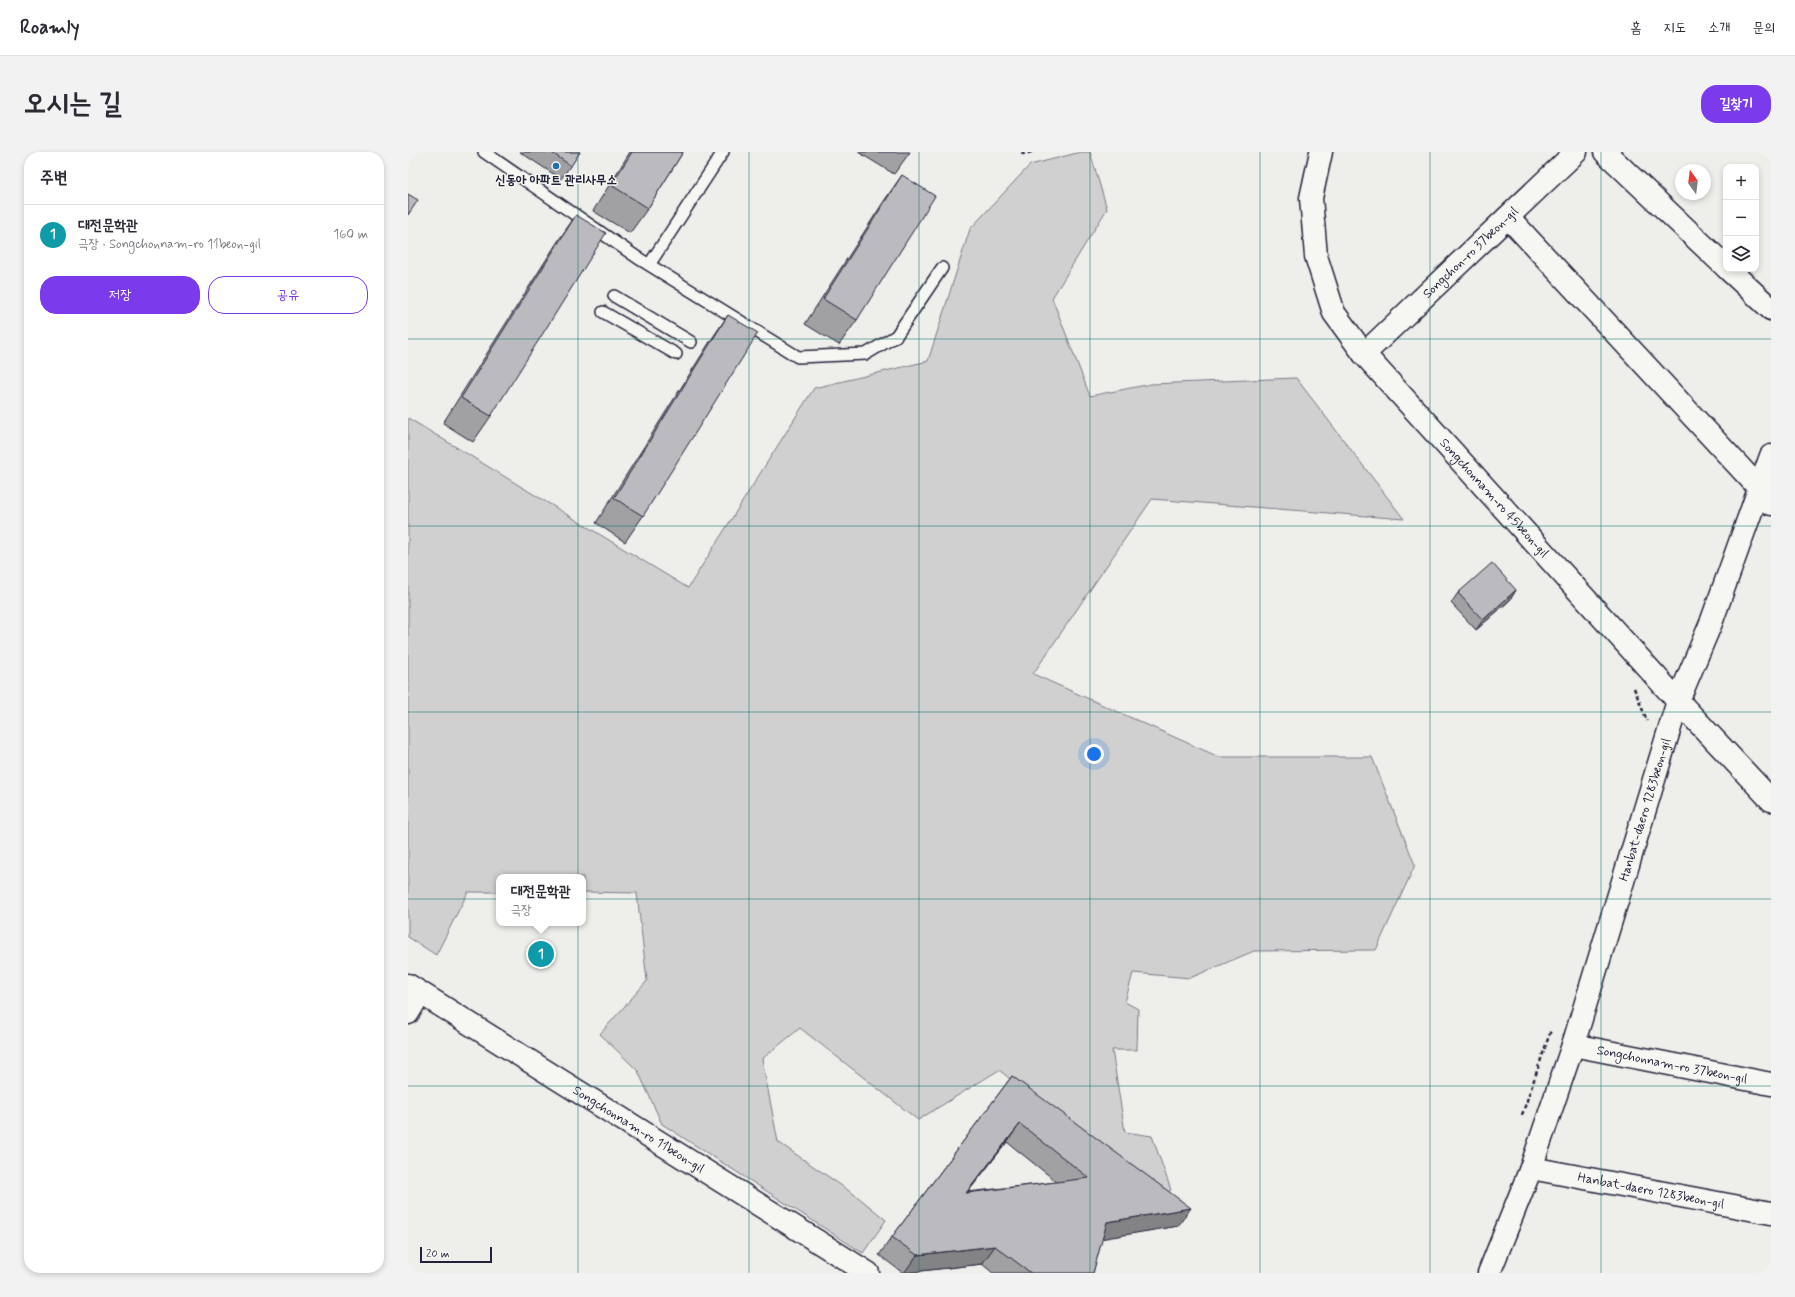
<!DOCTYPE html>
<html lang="ko">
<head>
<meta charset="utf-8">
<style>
	body { margin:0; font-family:Mynerve,"Poor Story",sans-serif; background:#f2f2f3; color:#2b2b33 }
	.controls { position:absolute; right:12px; top:12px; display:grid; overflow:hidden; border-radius:8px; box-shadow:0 2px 6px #0003 }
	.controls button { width:36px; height:36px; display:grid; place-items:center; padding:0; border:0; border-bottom:1px solid #e1e1e2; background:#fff; color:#2b2b33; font:20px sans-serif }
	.compass { position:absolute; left:1267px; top:12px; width:36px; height:36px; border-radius:50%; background:#fff; box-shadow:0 2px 6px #0003; rotate:346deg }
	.scale { position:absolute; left:12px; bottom:10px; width:72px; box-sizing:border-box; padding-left:4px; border:2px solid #22223b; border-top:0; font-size:11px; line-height:14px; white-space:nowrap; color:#22223b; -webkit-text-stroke:3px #f6f6f2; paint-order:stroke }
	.you { position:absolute; left:686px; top:602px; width:14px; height:14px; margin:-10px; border:3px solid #fff; border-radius:50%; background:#1a73e8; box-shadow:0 0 0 6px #1a73e833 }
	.badge { display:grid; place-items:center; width:26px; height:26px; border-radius:50%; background:#7c3aed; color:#fff; font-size:13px; font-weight:700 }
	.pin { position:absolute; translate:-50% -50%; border:2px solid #fff; box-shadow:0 1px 4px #0006 }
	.popup { position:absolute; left:88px; top:722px; width:90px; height:52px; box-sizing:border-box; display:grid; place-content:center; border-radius:8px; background:#fff; filter:drop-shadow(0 1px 3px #0005); font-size:13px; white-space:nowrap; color:#7c7c81 }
	.popup b { font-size:15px; color:#2b2b33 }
	.popup::after { content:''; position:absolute; left:50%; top:100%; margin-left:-8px; border:8px solid transparent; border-top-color:#fff }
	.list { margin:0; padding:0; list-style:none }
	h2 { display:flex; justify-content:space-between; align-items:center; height:52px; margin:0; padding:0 16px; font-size:17px }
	h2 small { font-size:13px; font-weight:400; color:#7c7c81 }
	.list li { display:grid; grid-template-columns:26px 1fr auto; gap:12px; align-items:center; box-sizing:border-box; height:60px; padding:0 16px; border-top:1px solid #e1e1e2 }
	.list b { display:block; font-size:15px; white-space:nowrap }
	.list p { margin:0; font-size:13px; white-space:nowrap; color:#7c7c81 }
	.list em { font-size:13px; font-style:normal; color:#7c7c81 }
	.actions { display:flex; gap:8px; padding:12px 16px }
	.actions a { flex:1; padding:9px 0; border:1px solid #7c3aed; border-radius:16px; text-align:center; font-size:14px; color:#7c3aed }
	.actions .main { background:#7c3aed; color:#fff }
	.icon { flex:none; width:22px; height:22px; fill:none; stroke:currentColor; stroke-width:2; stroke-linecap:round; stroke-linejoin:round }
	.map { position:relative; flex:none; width:1363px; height:1121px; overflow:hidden; border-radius:16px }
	header { display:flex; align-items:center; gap:24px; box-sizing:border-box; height:56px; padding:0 20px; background:#fff; border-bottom:1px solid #e1e1e2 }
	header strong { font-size:19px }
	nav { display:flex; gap:22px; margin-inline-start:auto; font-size:14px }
	.intro { display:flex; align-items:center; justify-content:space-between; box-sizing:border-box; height:96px; padding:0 24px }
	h1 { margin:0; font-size:28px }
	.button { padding:10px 18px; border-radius:16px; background:#7c3aed; color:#fff; font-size:14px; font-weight:700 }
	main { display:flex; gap:24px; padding:0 24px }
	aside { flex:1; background:#fff; border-radius:16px; box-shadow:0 2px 6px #0003 }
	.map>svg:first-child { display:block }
	.green { fill:#d0d0d1; stroke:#797986 }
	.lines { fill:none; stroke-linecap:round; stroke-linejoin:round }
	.lane-casing { stroke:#22223b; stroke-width:14 }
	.street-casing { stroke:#22223b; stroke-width:25 }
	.path { stroke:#22223b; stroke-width:2.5; stroke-dasharray:4 3; stroke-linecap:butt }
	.lane { stroke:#f6f6f2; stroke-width:11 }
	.street { stroke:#f6f6f2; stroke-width:22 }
	.wall { fill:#a1a1a4; stroke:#22223b; fill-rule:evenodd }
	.shaded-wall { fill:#838386; stroke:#22223b }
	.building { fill:#bbbbbf; stroke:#22223b; fill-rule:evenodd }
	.grid { fill:none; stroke:#0f766e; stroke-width:1; stroke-opacity:0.55 }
	.poi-dot { fill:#1f6fb2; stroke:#f6f6f2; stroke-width:1.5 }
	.labels { text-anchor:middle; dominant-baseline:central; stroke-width:3; stroke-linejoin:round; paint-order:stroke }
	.poi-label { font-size:13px; font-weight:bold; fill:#22223b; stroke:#f6f6f2 }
	.street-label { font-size:13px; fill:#22223b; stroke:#f6f6f2 }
</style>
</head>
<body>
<header>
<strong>Roamly</strong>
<nav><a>홈</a><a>지도</a><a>소개</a><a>문의</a></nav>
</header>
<div class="intro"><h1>오시는 길</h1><a class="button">길찾기</a></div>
<main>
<aside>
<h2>주변<small></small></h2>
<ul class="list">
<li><span class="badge" style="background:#0f9aa8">1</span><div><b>대전문학관</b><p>극장 · Songchonnam-ro 11beon-gil</p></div><em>160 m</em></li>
</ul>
<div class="actions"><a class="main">저장</a><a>공유</a></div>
</aside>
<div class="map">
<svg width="1363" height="1121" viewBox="0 0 1363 1121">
	<rect width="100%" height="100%" fill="#eeeeeb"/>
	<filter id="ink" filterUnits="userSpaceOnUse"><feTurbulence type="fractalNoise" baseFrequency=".025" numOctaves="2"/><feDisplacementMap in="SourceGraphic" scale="8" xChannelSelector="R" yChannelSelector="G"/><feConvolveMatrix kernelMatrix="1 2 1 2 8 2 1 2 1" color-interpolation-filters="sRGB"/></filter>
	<g filter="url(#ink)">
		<path class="green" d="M673,0H682L699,57L644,146L682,244L743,232L888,226L996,367L744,347L625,522L811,605H964L1007,713L968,798L846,799L782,826L725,821L717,850L730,857L729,898H704L717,980L744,984L763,1038L749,1046L591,918L510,968L392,876L354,907L370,990L450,1045L478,1068L455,1101L254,972L230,919L192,882L239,829L229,741L175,740V725H91V740H60L28,803L0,785V266L280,436L406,236L520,209L562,77L622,13Z"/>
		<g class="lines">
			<g class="lane-casing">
				<path id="lane" d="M76,0L230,106L390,205L458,202L488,184L534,116
					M241,113L315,0
					M206,144L283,190
					M195,160L268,202"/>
			</g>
			<g class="street-casing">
				<g id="street">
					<path id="s1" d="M913,0L903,46L908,104L926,161L956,202L1270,549L1363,648"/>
					<path d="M1197,0L1318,115"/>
					<path d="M1100,65L1352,337L1363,352"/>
					<path d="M1320,117L1363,157"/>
					<path id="s2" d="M956,202L1168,0"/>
					<path id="s3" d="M0,833L460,1121"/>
					<path d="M0,861L12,841"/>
					<path id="s4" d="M1165,893L1363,932"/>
					<path id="s5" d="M1123,1016L1363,1061"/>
					<path id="s6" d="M1081,1121L1123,1016L1165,893L1270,549L1303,471L1363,304"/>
				</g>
			</g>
			<path class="path" d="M614,0L615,2L624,0
				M1226,536L1239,569
				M1114,963L1143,878"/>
			<use href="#lane" class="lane"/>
			<use href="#street" class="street"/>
		</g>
		<path class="wall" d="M112,0H172L153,27Z
			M222,0H275L240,56L222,81L185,59Z
			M450,0H502L486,22Z
			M494,23L449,168L431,193L397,172L476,49Z
			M168,63L83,264L65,290L35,271L150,89Z
			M320,163L235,364L217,390L188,371L303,188Z
			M1108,438L1102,448L1068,478L1043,451L1050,441Z
			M604,924L770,1074L694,1086L685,1121H585L574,1112L495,1121L471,1103L484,1085ZM599,990L649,1030L560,1040Z"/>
		<path class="shaded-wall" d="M1108,438L1102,448L1068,478L1075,468Z
			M612,972L599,990L545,1059L558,1041Z
			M783,1056L770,1074L686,1088L699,1070Z
			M587,1094L574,1112L496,1121L509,1103Z"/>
		<path class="building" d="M143,0H172L163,14Z
			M224,0H275L240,56L203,33Z
			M494,23L527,44L449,168L415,147Z
			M0,42L10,48L0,63Z
			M168,63L198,81L83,264L53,246Z
			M320,163L350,181L235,364L206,346Z
			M1084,411L1108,438L1075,468L1050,441Z
			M604,924L783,1056L699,1070L685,1121H623L587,1094L509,1103L484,1085ZM612,972L681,1026L558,1041Z"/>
	</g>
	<path class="grid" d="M170,0V1121M341,0V1121M511,0V1121M682,0V1121M852,0V1121M1022,0V1121M1193,0V1121M0,187H1363M0,374H1363M0,560H1363M0,747H1363M0,934H1363"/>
	<circle class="poi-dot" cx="148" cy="14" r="4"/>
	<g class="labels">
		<g class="poi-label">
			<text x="148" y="28">신동아 아파트 관리사무소</text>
		</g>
		<g class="street-label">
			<text stroke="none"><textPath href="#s2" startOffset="147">Songchon-ro 37beon-gil</textPath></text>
			<text stroke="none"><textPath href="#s1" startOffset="410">Songchonnam-ro 45beon-gil</textPath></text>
			<text stroke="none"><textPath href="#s6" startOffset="489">Hanbat-daero 1283beon-gil</textPath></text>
			<text stroke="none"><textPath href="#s4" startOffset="101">Songchonnam-ro 37beon-gil</textPath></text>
			<text stroke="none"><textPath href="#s3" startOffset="272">Songchonnam-ro 11beon-gil</textPath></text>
			<text stroke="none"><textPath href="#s5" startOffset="122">Hanbat-daero 1283beon-gil</textPath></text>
		</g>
	</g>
</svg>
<div class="controls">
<button>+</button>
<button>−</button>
<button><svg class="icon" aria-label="layers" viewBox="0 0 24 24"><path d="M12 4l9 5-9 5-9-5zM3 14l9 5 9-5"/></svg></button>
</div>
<svg class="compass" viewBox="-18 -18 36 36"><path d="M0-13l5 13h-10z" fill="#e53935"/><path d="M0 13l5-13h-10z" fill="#7c7c81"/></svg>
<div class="scale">20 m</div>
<div class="you"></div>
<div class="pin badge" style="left:133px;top:802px;background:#0f9aa8">1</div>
<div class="popup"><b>대전문학관</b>극장</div>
</div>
</main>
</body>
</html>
